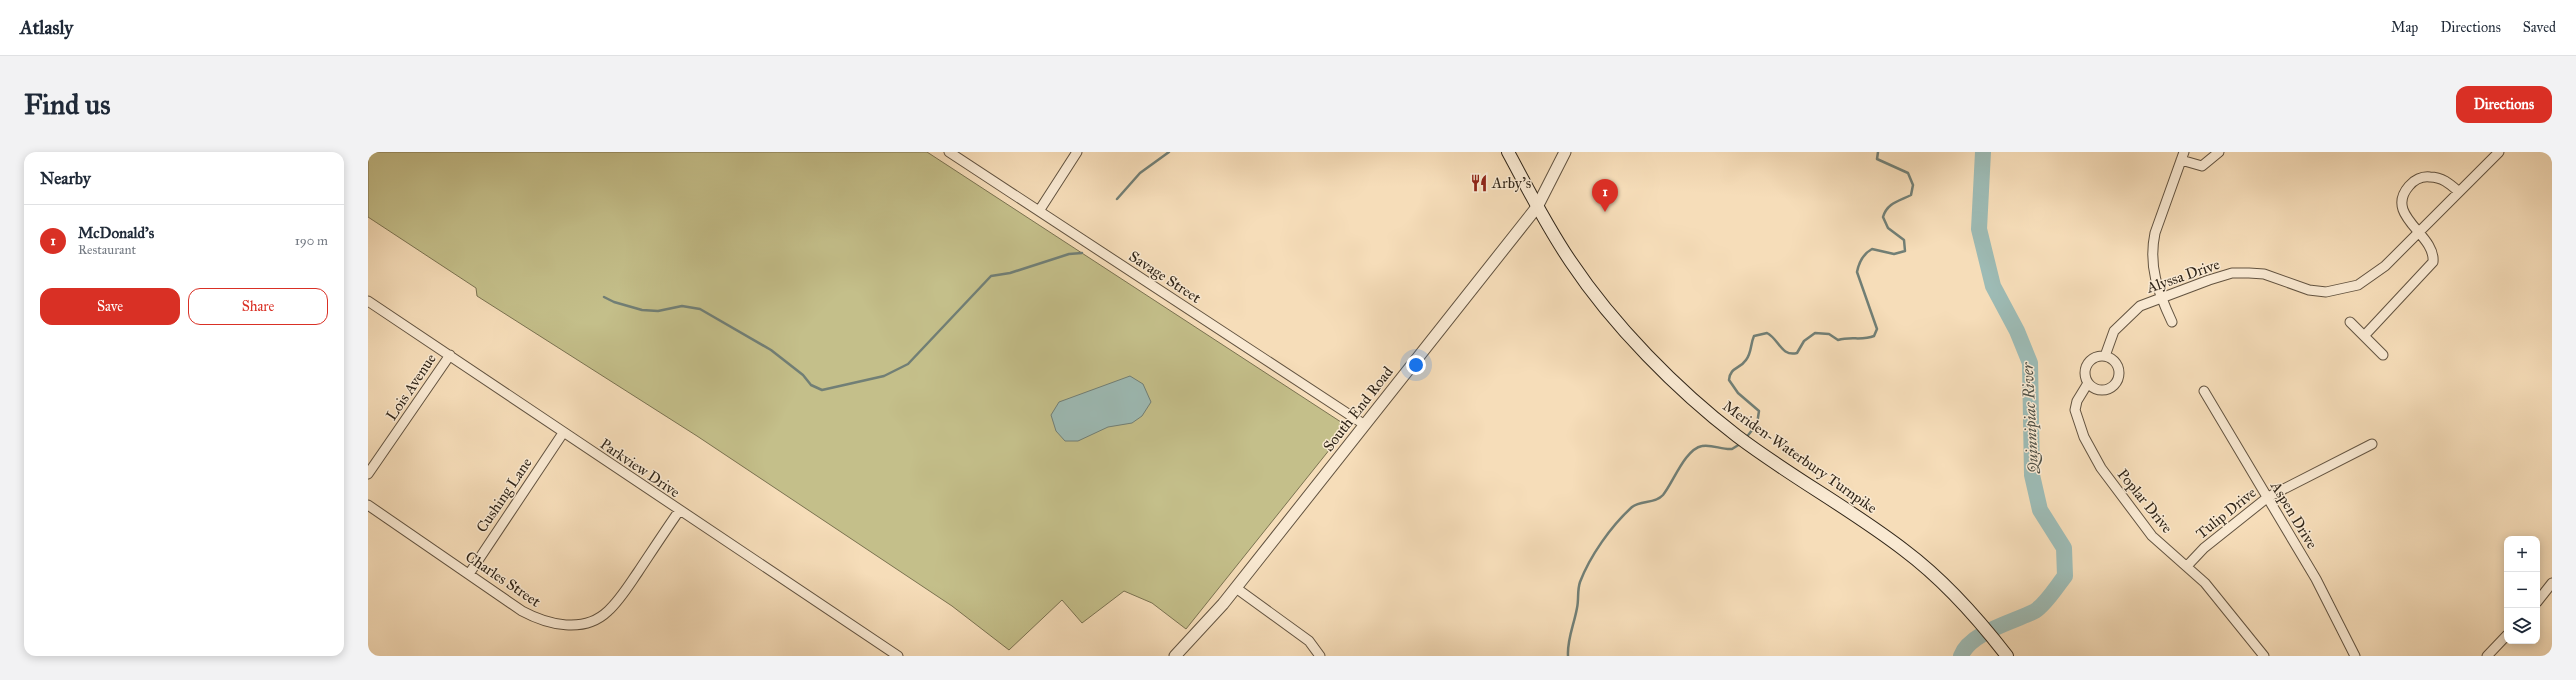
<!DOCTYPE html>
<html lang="en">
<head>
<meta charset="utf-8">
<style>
	body { margin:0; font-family:"IM FELL Great Primer",serif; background:#f2f2f3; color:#1f2937 }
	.controls { position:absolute; right:12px; bottom:12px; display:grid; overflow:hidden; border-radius:8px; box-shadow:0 2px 10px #0003 }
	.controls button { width:36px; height:36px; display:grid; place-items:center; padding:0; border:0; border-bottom:1px solid #e0e1e3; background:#fff; color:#1f2937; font:20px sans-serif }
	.you { position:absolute; left:1048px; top:213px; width:14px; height:14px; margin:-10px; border:3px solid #fff; border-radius:50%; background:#1a73e8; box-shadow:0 0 0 6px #1a73e833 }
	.badge { display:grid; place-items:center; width:26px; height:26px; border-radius:50%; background:#d93025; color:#fff; font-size:13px; font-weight:700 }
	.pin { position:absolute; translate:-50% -33px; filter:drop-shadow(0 1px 2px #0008) }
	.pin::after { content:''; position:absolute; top:21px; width:14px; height:12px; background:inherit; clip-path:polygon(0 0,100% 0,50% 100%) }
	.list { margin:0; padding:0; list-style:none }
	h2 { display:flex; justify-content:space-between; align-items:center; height:52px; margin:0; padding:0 16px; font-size:17px }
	h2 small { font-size:13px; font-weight:400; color:#747a83 }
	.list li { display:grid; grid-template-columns:26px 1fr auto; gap:12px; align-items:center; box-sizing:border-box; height:72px; padding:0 16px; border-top:1px solid #e0e1e3 }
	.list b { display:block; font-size:15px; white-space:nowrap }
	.list p { margin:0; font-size:13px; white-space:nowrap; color:#747a83 }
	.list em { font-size:13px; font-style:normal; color:#747a83 }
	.actions { display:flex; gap:8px; padding:12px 16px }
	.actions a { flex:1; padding:9px 0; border:1px solid #d93025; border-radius:12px; text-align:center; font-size:14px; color:#d93025 }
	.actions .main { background:#d93025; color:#fff }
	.icon { flex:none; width:22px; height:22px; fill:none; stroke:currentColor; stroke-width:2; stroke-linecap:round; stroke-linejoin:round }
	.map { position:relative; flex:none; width:2184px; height:504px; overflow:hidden; border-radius:12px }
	header { display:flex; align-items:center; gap:24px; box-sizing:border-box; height:56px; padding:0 20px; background:#fff; border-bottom:1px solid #e0e1e3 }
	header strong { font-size:19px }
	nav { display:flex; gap:22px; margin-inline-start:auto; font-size:14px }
	.intro { display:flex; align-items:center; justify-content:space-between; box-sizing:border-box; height:96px; padding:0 24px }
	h1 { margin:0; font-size:28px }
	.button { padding:10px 18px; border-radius:12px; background:#d93025; color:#fff; font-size:14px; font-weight:700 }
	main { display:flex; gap:24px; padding:0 24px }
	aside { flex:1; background:#fff; border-radius:12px; box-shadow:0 2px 10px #0003 }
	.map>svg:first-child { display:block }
	.green { fill:#c4bf8a; stroke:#7a7251 }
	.water { fill:#9dbbb5; stroke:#717f76 }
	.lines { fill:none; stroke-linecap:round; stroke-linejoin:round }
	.stream { stroke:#717f76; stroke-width:2.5 }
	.river { stroke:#9dbbb5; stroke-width:16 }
	.minor-casing { stroke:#625340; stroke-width:11 }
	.tertiary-casing { stroke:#625340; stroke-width:13 }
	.secondary-casing { stroke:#302518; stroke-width:14 }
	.minor { stroke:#f9e9d2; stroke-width:9 }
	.tertiary { stroke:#f9e9d2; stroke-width:11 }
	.secondary { stroke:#f9e9d2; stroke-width:12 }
	.labels { text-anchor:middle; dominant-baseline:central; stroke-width:3; stroke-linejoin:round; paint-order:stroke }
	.poi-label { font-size:15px; fill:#302518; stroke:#f9e9d2; text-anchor:start }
	.street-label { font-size:15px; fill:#302518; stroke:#f9e9d2 }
	.water-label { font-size:16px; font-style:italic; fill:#515247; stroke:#f9e9d2 }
</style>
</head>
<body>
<header>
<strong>Atlasly</strong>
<nav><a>Map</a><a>Directions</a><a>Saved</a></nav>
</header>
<div class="intro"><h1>Find us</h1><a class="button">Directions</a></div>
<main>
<aside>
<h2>Nearby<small></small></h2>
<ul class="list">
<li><span class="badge">1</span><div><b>McDonald's</b><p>Restaurant</p></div><em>190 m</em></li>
</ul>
<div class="actions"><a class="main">Save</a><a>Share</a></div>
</aside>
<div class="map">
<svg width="2184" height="504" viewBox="0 0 2184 504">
	<rect width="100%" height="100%" fill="#f6ddb9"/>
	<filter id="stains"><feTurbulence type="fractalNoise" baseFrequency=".005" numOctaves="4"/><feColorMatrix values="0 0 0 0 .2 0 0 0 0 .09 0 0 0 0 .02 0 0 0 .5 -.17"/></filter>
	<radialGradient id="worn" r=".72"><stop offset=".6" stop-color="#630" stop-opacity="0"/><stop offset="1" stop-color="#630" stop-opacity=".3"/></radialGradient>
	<path class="green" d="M0,0H559L976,272L978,277L818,477L784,451L756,439L714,471L694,448L641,498L584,454L329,284L109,144L108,136L0,65Z"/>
	<path class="water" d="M762,224L775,232L783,250L774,264L764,271L740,275L710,289H697L688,279L683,263L691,250Z"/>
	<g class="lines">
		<path class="stream" d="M749,47L772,21L801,0
			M236,145L246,150L274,158L290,159L314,154L332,157L403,198L435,223L443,233L454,238L516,224L540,212L623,124L642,121L701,102L714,101
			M1377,287L1389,272L1391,259L1370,241L1361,228C1362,215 1372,217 1378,208C1384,200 1382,193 1386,184L1399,181C1411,187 1413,205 1429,201L1436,189L1447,181L1461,182L1470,188C1483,184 1494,189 1506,184L1509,177L1489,120C1491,110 1495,102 1504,97L1526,102L1537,99L1536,88L1520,76L1515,65C1519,51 1531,49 1543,43L1545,33L1540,21L1509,7L1510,0
			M1200,504C1199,487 1206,473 1209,456C1211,447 1209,439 1212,430C1222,404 1243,374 1264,355C1273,348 1287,352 1295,343C1305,331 1317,297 1334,294C1344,292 1354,298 1364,297L1372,292"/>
		<path class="river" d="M1593,504C1602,480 1646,470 1667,459C1678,452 1689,434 1697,424L1696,396L1672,358L1664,323L1662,211L1649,179L1625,134L1611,77L1615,0"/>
		<g class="minor-casing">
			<path id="minor" d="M581,0L997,273
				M1813,8L1834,14L1851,0
				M671,59L709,0
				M0,149L530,504
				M1804,170C1790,140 1780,114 1787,81L1816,0
				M1982,170L2015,203
				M1996,184L2065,110C2068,82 2015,64 2041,34C2046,28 2054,24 2062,25C2075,25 2083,33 2091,40
				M1717 221a17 17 0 1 1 34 0a17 17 0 1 1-34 0Z
				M1737,204L1746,179L1772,154L1841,128L1864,121H1881L1896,122L1941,138L1958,140L1990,133L2017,114L2131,0
				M1720,231L1709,249L1707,258L1716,285L1733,316L1784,384L1837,431L1896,504
				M1836,239L1948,427L1987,504
				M0,322L82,203
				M0,353L154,459C180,473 216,482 240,459C252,448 261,433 270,420C284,399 297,379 311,359
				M1819,414L1836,396L1900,345L2004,292
				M101,422L195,281
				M868,436L941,489L952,504
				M2169,450L2184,431
				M2119,504L2139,483"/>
		</g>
		<g class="tertiary-casing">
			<path id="tertiary" d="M807,504L855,452L1169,55L1197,0"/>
		</g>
		<g class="secondary-casing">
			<path id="secondary" d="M1140,0C1160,37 1179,75 1203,110C1245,173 1309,238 1369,284C1423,325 1483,357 1536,398C1576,428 1609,465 1639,504"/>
		</g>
		<use href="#minor" class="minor"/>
		<use href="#tertiary" class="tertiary"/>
		<use href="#secondary" class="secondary"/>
	</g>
	<defs>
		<g id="restaurant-bare" transform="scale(1.38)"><path d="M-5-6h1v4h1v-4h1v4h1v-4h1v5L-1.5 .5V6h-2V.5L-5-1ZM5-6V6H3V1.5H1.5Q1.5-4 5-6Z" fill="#8f2418" stroke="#f9e9d2" stroke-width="2.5" paint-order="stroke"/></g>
	</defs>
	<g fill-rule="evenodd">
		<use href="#restaurant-bare" x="1111" y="31"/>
	</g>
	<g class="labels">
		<g class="poi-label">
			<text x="1124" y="31">Arby's</text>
		</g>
		<g class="street-label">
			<text transform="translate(1815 124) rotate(-19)">Alyssa Drive</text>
			<text transform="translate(797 125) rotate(33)">Savage Street</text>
			<text transform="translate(43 235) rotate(-56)">Lois Avenue</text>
			<text transform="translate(990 257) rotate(-52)">South End Road</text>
			<text transform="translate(1432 305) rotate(35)">Meriden-Waterbury Turnpike</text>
			<text transform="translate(272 316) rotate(34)">Parkview Drive</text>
			<text transform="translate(136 343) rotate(-56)">Cushing Lane</text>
			<text transform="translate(1777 349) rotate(51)">Poplar Drive</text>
			<text transform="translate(1858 361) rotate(-39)">Tulip Drive</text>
			<text transform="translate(1926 363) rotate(59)">Aspen Drive</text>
			<text transform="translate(135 427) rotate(34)">Charles Street</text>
		</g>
		<g class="water-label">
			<text transform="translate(1662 266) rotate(-93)">Quinnipiac River</text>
		</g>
	</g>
	<rect width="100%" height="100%" filter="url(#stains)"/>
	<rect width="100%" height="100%" fill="url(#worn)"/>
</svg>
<div class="controls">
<button>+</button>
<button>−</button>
<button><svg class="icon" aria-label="layers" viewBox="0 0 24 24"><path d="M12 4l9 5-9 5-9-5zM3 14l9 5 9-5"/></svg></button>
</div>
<div class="you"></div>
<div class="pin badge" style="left:1237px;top:60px">1</div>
</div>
</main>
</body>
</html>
